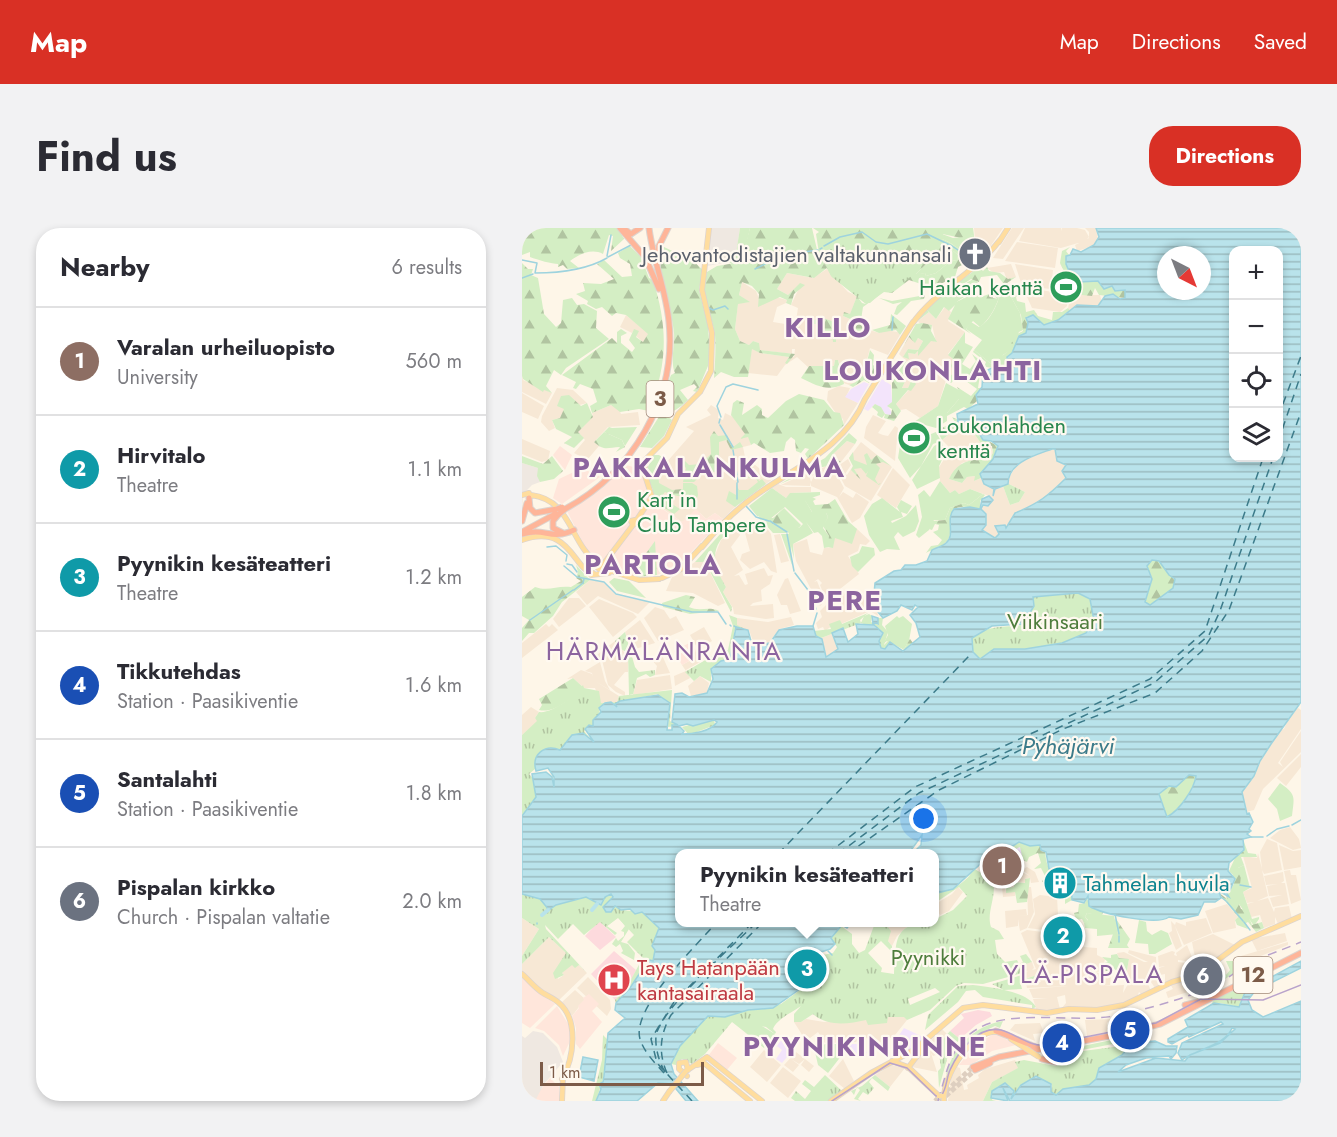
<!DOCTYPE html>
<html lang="en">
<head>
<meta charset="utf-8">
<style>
	body { margin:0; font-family:Jost,sans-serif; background:#f2f2f3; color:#2b2b33 }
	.controls { position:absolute; right:18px; top:18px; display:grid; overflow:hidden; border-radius:12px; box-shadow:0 3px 9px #0003 }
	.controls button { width:54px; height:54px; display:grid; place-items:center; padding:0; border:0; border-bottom:2px solid #e1e1e2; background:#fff; color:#2b2b33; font:30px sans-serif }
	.compass { position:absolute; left:635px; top:18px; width:54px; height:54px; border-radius:50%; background:#fff; box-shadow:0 3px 9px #0003; rotate:138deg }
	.scale { position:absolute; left:18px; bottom:15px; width:164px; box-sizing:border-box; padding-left:6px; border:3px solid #7c5b48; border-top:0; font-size:16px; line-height:21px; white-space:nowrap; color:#7c5b48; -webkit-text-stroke:4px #fff9f0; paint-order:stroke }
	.you { position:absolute; left:402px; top:591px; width:21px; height:21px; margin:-15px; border:4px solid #fff; border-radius:50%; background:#1a73e8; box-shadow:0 0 0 9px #1a73e833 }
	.badge { display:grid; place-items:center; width:39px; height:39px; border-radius:50%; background:#d93025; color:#fff; font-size:20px; font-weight:700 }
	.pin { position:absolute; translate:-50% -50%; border:3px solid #fff; box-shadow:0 2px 6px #0006 }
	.popup { position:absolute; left:153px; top:621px; width:264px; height:78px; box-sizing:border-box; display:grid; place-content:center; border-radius:12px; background:#fff; filter:drop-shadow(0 2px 4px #0005); font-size:20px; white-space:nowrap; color:#7c7c81 }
	.popup b { font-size:22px; color:#2b2b33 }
	.popup::after { content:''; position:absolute; left:50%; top:100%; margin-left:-12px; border:12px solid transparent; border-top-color:#fff }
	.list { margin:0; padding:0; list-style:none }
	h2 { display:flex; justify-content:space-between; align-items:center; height:78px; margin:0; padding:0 24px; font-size:26px }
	h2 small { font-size:20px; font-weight:400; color:#7c7c81 }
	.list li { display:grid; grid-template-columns:39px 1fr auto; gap:18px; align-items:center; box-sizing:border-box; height:108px; padding:0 24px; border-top:2px solid #e1e1e2 }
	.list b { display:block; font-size:22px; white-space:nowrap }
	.list p { margin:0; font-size:20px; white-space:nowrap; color:#7c7c81 }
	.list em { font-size:20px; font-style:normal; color:#7c7c81 }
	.icon { flex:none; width:33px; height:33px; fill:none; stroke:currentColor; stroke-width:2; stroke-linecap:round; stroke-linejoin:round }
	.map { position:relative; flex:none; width:779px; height:873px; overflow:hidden; border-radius:24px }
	header { display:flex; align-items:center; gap:36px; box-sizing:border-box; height:84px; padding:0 30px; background:#d93025; color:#fff }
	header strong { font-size:28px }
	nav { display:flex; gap:33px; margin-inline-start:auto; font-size:21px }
	.intro { display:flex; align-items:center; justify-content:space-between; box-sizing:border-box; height:144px; padding:0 36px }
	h1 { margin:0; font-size:42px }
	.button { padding:15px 27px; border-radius:24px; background:#d93025; color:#fff; font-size:21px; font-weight:700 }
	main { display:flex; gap:36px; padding:0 36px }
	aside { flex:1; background:#fff; border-radius:24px; box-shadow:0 3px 9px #0003 }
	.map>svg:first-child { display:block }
	.residential { fill:#f7e8d5 }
	.commercial { fill:#ffe6db }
	.industrial { fill:#efe8e1 }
	.education { fill:#f3e4fb }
	.medical { fill:#fddadd }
	.green { fill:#d4eec4 }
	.forest { fill:url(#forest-firs); fill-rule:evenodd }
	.park { fill:url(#park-tufts); fill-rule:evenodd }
	.water { fill:url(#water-rules); stroke:#9ed3de; stroke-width:1.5; fill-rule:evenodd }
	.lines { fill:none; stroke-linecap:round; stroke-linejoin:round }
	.stream { stroke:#9ed3de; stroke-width:1.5 }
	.river { stroke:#b9e3eb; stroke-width:4 }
	.ferry { stroke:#3c7b8a; stroke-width:1.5; stroke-dasharray:8 6; stroke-linecap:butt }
	.highway-tunnel { stroke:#decfc0; stroke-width:5; stroke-dasharray:5 2.5; stroke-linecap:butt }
	.major-casing { stroke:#ddd4cf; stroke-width:6 }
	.highway-casing { stroke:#ddd4cf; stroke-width:7 }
	.major { stroke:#ffdd9e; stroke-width:4.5 }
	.highway { stroke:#feb599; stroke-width:5 }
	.tram { stroke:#b9a3cb; stroke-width:1.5 }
	.rail { stroke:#b9a3cb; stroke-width:1.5; stroke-dasharray:9 6; stroke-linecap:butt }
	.major-bridge-casing { stroke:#ddd4cf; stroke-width:6; stroke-linecap:butt }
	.highway-bridge-casing { stroke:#ddd4cf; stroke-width:7; stroke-linecap:butt }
	.major-bridge { stroke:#ffdd9e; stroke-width:4.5 }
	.highway-bridge { stroke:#feb599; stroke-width:5 }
	.labels { text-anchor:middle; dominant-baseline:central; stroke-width:4.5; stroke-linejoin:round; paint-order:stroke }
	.shield { fill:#fff9f0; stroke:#a38a7a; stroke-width:1.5 }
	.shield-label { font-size:21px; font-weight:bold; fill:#7c5b48 }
	.worship-label { font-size:22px; fill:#5b616d; stroke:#fff9f0; text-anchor:end }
	.leisure-label { font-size:22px; fill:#27864d; stroke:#fff9f0; text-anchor:start }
	.park-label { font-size:22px; fill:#4e7d3c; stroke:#fff9f0 }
	.culture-label { font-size:22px; fill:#0d838f; stroke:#fff9f0; text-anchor:start }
	.health-label { font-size:22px; fill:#be3a42; stroke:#fff9f0; text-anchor:start }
	.water-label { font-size:24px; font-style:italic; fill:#3c7b8a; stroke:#fff9f0 }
	.quarter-label { font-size:26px; letter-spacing:1.5px; fill:#8c649f; stroke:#fff9f0 }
	.district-label { font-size:28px; font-weight:bold; letter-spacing:1.5px; fill:#8c649f; stroke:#fff9f0 }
</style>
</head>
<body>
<header>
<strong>Map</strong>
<nav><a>Map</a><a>Directions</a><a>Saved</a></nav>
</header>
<div class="intro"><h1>Find us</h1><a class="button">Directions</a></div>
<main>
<aside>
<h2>Nearby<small>6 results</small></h2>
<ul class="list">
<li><span class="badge" style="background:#8d6e63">1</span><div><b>Varalan urheiluopisto</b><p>University</p></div><em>560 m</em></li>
<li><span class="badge" style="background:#0f9aa8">2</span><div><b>Hirvitalo</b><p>Theatre</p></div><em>1.1 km</em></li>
<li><span class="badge" style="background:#0f9aa8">3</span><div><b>Pyynikin kesäteatteri</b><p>Theatre</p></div><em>1.2 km</em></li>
<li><span class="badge" style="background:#1a4fb4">4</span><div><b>Tikkutehdas</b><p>Station · Paasikiventie</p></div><em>1.6 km</em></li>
<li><span class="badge" style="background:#1a4fb4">5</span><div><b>Santalahti</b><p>Station · Paasikiventie</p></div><em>1.8 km</em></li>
<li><span class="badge" style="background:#6b7280">6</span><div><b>Pispalan kirkko</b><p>Church · Pispalan valtatie</p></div><em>2.0 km</em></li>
</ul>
</aside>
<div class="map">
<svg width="779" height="873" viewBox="0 0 779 873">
	<defs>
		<pattern id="forest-firs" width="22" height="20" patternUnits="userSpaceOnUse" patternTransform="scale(1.5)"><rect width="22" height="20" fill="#d4eec4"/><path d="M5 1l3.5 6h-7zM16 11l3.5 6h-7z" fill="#b1c4a1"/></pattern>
		<pattern id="park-tufts" width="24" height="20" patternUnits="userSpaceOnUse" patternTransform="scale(1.5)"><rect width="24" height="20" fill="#d4eec4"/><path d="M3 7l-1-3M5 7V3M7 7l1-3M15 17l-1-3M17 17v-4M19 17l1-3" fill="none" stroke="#b1c4a1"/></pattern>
		<pattern id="water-rules" width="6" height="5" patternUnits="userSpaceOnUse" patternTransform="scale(1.5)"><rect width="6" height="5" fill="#b9e3eb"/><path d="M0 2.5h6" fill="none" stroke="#9bbbc0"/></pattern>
	</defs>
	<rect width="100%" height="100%" fill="#fef6e8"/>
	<path class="residential" d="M452,0H481L461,29L454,21Z
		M490,0H502L481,31L471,30Z
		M503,0H539L540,3V0H555L563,2L567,9L563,13L539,20L497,13Z
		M563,0H574L576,11L572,18L555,23L553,17L567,10V4Z
		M495,14L536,20L533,40L483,33Z
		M489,36L494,49L485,52L482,44L472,45L465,40Z
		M493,36L531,42L529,61L500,58Z
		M305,41L326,64L335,68L328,87L321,88L333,93V102L337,106L345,107L348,102L357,105L363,102L376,104L378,107L366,127L348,120L341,148L335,149L334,155L327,157L319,154L320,142L316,132H313L312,138L287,140L275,129L263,137L255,148L226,145L230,120L238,125L268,129H272L273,121H270V126L237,122V115L231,113L227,117L218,113L213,101L216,75L227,74L217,67L220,54L234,63L239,76L254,69L265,72L264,75L255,79L251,94L269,97L268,101L273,99L276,80L269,77L278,58L266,67L255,61L265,45L291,50Z
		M503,60L546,66L545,78L538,84L510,80L502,62Z
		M549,67H578L580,75L576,78L548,82L546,80Z
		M423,79L429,84L426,93L443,104L426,126L431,131L432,145L424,152L416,178L398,190L384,181L378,182L374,176L394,154L390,152L386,160H380L385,149L384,146L380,148L385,134L377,126L387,109L393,114L396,110L401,113L396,122L386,121L382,129L387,130L384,127L386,125L393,126L396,123V127L409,112L414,114L410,97L397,95L396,93L407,84L414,91Z
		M104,87L127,106L121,114L114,108L116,104L112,102L110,105L98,99Z
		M0,148L1,152L30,165L24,176L0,164Z
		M317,158L328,160L324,169L336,175L322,197L321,191L313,184L305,172L306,163Z
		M35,160L51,162L65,175L43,181L38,190L30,192L33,200L27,203L19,194L20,188Z
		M0,165L22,178L16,191L0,184Z
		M89,177L97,181L99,186L116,184L118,197L86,199L72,214L77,218L65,232L52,225L63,212L56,204L71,188L70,185Z
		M189,177L197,182L196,190L201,192L203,185L211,189L227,210L229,217L221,219L223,229L251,251L217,275L201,291L193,285L184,291L178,285L160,294L130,273L131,260L136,244L172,203L164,199L189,187L185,182Z
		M351,187L364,193L356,205L361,207L366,208L373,198L376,200L373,233L342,210L344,199Z
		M439,199L451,204L458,214L468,216L471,225L465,233L454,231L440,235L427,251L440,255L445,249L453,248L455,249L452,253L459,250L462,256L475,260L481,258L488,277L497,274L503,264L485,255L486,251L495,237L506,229L533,220L535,233L544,237V250L539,256L526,269L501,282L484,301L475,297L477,307L473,310L460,302L464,297L459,282L467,268L448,261L437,266L433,262L428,265L418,253L417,239L429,221L420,212L432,202L435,205Z
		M0,211L28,223L26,232L20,234L0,226Z
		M325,213L333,216L319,234L310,227Z
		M339,214L370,239L349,273L323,258L314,241L301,248L294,246L289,248L290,239L300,240L310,235L313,240L326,231L329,237L323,246L325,247L331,238L327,230Z
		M371,240L388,257L374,280L355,267Z
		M313,243L322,260L317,269L321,264L331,270L334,265L347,274L338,290L330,295L315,269L289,258V254L288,258L259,257L286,244L289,254L292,248L302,249Z
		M256,256L264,259H289V264L269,265L264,270L250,260Z
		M232,292L243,298L249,306L255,345L249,343L242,334L228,341L218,332L220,326L228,323L220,294Z
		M214,298L218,307L209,319L221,342L212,348L217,347L223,357L226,356L223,346L242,340L246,348L251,347L248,356L239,362L240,373L231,375L228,378L251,376L252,390L244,391L212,386L211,380L201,364L204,359L193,340V327L199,312Z
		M334,300L348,313L344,317L338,316L336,323L326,328L337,346L304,372L298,357L300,355L296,351L292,354L295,353L303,373L298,378L274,333L271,316L285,311L288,324L300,327L302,320L311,319L312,310Z
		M258,306L267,333L259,335L252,307Z
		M173,334H183L203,375L196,378L171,365L144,363L150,349Z
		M266,350L279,383L268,386L265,377H259L255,367L263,351Z
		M68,352L81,354L94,367L128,374L116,386L76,368L65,377L54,364Z
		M320,361L327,374L352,364L356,388L348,383L319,396L318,392L303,403L301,399L296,401L294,395L300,389L298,383Z
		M47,370H57L64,378L37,399L31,391Z
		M77,371L111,385L115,389L91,409L67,379Z
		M133,379L142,382L148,391L154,388L162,402L136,413L122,390Z
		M269,389L272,397L257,401L247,415L239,416H232L227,402L217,401L215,397V390L246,394Z
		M118,392L133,415L110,422L103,404Z
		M24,396L27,399L30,396L36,402L0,430V415Z
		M182,399L190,413L176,421L168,407Z
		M310,406L316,421L304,429L299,410Z
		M93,413L102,424L106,425V444H103L92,457L103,464V468L94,464L86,457L80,432L75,427Z
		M174,423L180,433L164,442L168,450L153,458L152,448L164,443L160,437L171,431L168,426Z
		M139,425L148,445L133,447L135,438L130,432Z
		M78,434L83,453L88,462L73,453L97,468L95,474L79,475L73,460H62L51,450L45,451L59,442L70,446L71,449L70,445L63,443Z
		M148,447L150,461L111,467L115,452Z
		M178,448L187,455L185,465L169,468L166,458Z
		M9,479L17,484L13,490L16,493L0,507V487Z
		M776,480L779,482V501L756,535L761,539L758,534L779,503V524L741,561L732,582L724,584L719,567L723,557L732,548L738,531L758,502L762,501L769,485Z
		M779,526V539L764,558L755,550Z
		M768,599L777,611L779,620L771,622L748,610L758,602Z
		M745,611L755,615L760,642L742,646L740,642L746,668L735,673L746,670L752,684L753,680L767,678L770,691L756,696L753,689V696L742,700L738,687L729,689L725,676L732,674L725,675L721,664L730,660L721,628L735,630L736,625L740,641L738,624Z
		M757,617L771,623L779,622V639L762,642Z
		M505,639L513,644L517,654L509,655L508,650L503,651L504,655L493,654V659L483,660L484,664H493V668L481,669L480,659L493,650L495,644L498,643L508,648L500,642Z
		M768,642L769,647H774L779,672L769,676L762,643Z
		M761,644L762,653L759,655H763L767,676L751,679L748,670L760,667L747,668L745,658L756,656L744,657L742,648Z
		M436,659L441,664L427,683L418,687L412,677L430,666Z
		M505,659H509L512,684L505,700L498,703L496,691V698L484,700L483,683L504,681L505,687L491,689L506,687Z
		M518,667L535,669L537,704L506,700L513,686L511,671Z
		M705,676L716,689L713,692L714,700L691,705L683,683Z
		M0,690L17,701L0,728Z
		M684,690L690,705L662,717L653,698L660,718L654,722L647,705L650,703L649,693L653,697L654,694L664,698V694Z
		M367,695H381L385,699L375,708L370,718L366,713L364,697Z
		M505,702L537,706L539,722L523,727L539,724L541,732V724H547V718L575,720V727L583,731L580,744L565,743L589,747L588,757L581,758L602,757L601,765L606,756L604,748L607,731L597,730L595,725L602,724L622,734H626L606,725L607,722L634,729L635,753L638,758L633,760L629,754L626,756L629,763L620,767L617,764L615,769L599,776L572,780L539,781L544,775L543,767L535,769L538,781L515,783L511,771L526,770H511L507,761L546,758L505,760L504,755L519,754L515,747L502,751L501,746L506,743L500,745L497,738L510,734L512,740L510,742L514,741L499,705Z
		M763,705L765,713L735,723L729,711Z
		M691,706L713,717L683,739L679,729L674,735L670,714Z
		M27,709L44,725L35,742L36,751L42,747L40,745L51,732L65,745L37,772L18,761L0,743V736Z
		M766,714V717L759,720L731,731H721L719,728Z
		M665,717L672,734L656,732V734L671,736L668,739L673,737L676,744L643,755V746L638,747L637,740L643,738L637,739L636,728L650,723L653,724L652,727L655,728L654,725Z
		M672,748L675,755L671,756L676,761L646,770L644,764L651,761L648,756Z
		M66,749L88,772L89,781L85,788L55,760Z
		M53,762L63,771L50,788L40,774Z
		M356,788L383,789L385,792L373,807L350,821L346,815L349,811L345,810L333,814L303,815L296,804L284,813L272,794H279L284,791L302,794Z
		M589,791L585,795V800L596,798L597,802L586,804L585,801V804L565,808L563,792Z
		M518,795L522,805L511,806L513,813L488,802L493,796Z
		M420,801L425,806L416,817L417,826L411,828L409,825L415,844L390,839L402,819Z
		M242,822L259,837L245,854L228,839Z
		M274,824L292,838L287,844L279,837L283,831L277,836L269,831L277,837L271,844L262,837Z
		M321,831L332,853L323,861L307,848Z
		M493,832L497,840L470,854L461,873H426L429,851L435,839L438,840L442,862L446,861L445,857L457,850L456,847L463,841Z
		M370,837L383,840L368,859L353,847Z
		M261,839L279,853L266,870L248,855Z"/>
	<path class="commercial" d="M38,218L50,227L43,242L31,227Z
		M104,237L119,241L127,261V272L160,294L174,281L184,291L193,285L201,291L157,337L135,347L113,349L87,340L74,332L64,321L45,283Z
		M58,241L73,245L78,249L40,276L31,270L37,251Z
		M169,414L174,423L169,426L171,431L160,437L152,423Z
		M0,750L33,776L8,800L0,795Z
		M67,766L77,776L70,783L80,794L58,821L54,816V800L50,788L57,780L56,778L62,772L61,770Z
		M35,778L48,799L49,811L41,828L37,817L22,803L13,800Z
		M470,807H477L494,817L470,823L449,837H437L453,817Z
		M196,815L215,830L204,843L186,828Z
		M28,850L37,859L38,873H13L15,866Z"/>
	<path class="industrial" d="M189,0H218L213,33L185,38Z
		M0,235L16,240L18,254L10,257L1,266L0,284Z
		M11,803L21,805L35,819L41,834L22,856L13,873H0V808L3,810Z"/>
	<path class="education" d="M360,151L369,157L370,174L366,178L370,185L366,188L353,176L346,183L342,181Z
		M342,154L347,156L336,175L323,169L329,161Z
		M498,618L502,629L488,648L486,645L474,655L462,647V641L469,634Z
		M382,800L399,808L401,812L387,822L373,813Z
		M260,811L272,821L260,835L254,831L260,822L255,818L248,826L243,821L249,814L255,818Z
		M322,816H340L345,825L326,828L322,825Z"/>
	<path class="medical" d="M77,693L94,709L78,722L63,708Z
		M92,723L114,742L107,758L93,772L69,746Z
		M456,782L468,784L470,788L454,797L438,811L428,803L442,790L439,786Z"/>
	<path class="green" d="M218,0H228L222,27L218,33L210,36L205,33L213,32Z
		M420,6L431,10L452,7L453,21C438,28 435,16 420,11Z
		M423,16L436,27L435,33L430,32L414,45L404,48L403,45L393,47L404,36L423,29Z
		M453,50L456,55C449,69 434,70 427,83L422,79L414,91L405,82L412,73Z
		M483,58L498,85L501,102L497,104L487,123L481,127L478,138L468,135L452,122L460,112L444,101L449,94L457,99C467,95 479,72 478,61Z
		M424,155L437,162V171L425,185V193L414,200L392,194L416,178Z
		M87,199L90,200L115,199L103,218L100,212L82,204Z
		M414,204L419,213L411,216L399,238L388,250L376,230L378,217H400L404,208Z
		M420,214C423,222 421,231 417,238L418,250L395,261L390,252L412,218Z
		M233,242L237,253L240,251L244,256L213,279L204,273L207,263L214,267V256L217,262H226L236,254L233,249L226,250Z
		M418,253L428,265L433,262L437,266L448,261L461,266L447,277L442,275L428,280L423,292H412L407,302L397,310L394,307L400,289L396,267L402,262L408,269Z
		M250,260L264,270L268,265L298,264V267L283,272L290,284L304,285L306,289L301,300L307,308V319L302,320L300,308L296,304L292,305L284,294L291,305L271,316L272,331L269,318L270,337L259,306H267L265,302L272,296L277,300L281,296L263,279L248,291L235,288L227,278Z
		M360,270L378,284L375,279L379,272L390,278L385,286L379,284L381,289L369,293L370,295L384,288L394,277L397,293L393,303L381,309L376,304L372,309L378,322L365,321L358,324L347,307L342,288L350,276Z
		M340,318L352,320L353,327L336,344L330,338L328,329L337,325Z
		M92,350L107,353L124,370L95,363L87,354Z
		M375,388L377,390L381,388L390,396L387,413L382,421L365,413L361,416L366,407L363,398Z
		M758,555C775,567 772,569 770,588L758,593L755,581L746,571Z
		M722,637L728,660L721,664L730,691L737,689V691L732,698L717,676L716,640Z
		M91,679H95L107,701L99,714L106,716L113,725L112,732L99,725L101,723L98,716L94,719L90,716L94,710L96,713L102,708V704L99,703L103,698L96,689L85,698L95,705L93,707L78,694Z
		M565,685L592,688L596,706L575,708V701L563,700L562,695L566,692L563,689Z
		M617,692L624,694L625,703L630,707L639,702L646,705L650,716L633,726H627L626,716L613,715Z
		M225,789L253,806L242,820L221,803L229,809Z
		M481,793L478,800L473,798L452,808L424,847C431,819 452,798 481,793Z
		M614,807L602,811L601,814L560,822L535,837L520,835L533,836L551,820Z
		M303,816H319L320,827L306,845L296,837L293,824Z"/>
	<path class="forest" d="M0,0H96L102,11L89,23L91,8L87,7L81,26C70,20 57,26 48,33L57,40L45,41L41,37L36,39V36C30,36 16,32 8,29V24L0,27Z
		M228,0H290L296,26L305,40L292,50L265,45L255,61L266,67L278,55L283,57L272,66L269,77L264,75L265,72L258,69L236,79L237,66L230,58L220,54L217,67L228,74L216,76L213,101L218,113L227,117L231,113L237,115L238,122L273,126L265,136L263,135L267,129L238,125L230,121L226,149H212L199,144L192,150C193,136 194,121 193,107C189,82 178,71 185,44L195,38L219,34Z
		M291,0H451L452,7C439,11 434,9 421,6L420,11C434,16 438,27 453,21L444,35L436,39L433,49L406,62L402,57L387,52L370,65L362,64L341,79L339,92L346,94L348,102L345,107L340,105L328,109L327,104L333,101V93L321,88L322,84L328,86L335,68L340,75L344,76L309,48L297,25L294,6L297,4ZM423,16L436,27L435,33L430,32L414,45L404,48L403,45L394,46L404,36L423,29Z
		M108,18L119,29L127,50L131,52C146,99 146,136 127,183L117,181L98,184L89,177L70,185L68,178L75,174L71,161L58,156L54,161L51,160L54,154L40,147L90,110L95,115V104L99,101L105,105L99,108V115L110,124L113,120L107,112L112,101L117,103L114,109L121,114L126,106L104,87L94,85L90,88L80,79L74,81L65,76L66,73L54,66L63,63L61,55L79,56L92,51L75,36L82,32L100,49L110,48L108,36L98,30L96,25Z
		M140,18L171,33L181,42L177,62L186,98L188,126L186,138L175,164L171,163L175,159L172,156L158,162L166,172C155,182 149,187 135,184L149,147L153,145C148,135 153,117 152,105C150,78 133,45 140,18Z
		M548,19L544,23L547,27L544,29L551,51L576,53L582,61L589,58L593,63L603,62V70L577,67L573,60L570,68L550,66L554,62V53L542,51L544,47L538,35L540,23Z
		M0,35L6,41H11L9,47L16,50L22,86L34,99L39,95L41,72L50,70L55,77L62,76L75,83L74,100L87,111L44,140L39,147L32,142L24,158L30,165L22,162L21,164L1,151L0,148Z
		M457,39L461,43L465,39L467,43L478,45L486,51L494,49L485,55L497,68L494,69L495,73L503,75L504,84L512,82L516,88L530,92L531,84H540L546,80L548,82L536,92L522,97L511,87L504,89L506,95L504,105L497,108L490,125L485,129L486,138L484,142L464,139L461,142L464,134L451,124L452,122L468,135L478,138L479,129L486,123L493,107L501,103L499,87L483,58L478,61C479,72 467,93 458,99L451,93L444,101L449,106L426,91L433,77L427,83L430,76L451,66L459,69L470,65L471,70L475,71L472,66L476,64L471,60L481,55L475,47L459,49L457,54L449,51L404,81L407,84L393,95C407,69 435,57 457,39Z
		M403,67L402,71L389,73L375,87L372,86L375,78L380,74L371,76L357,70L370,73Z
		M369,86L384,98L378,107L374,102L357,105L350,102L368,97Z
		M301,90L318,96L319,100L314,102V114H311L310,105H298V96H291L292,92Z
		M400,95L410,97L409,103L415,114L409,113L396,128V123L393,126L386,125L387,131L381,129L386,121L396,122L401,113L396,110L393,115L387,109L377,126L394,96Z
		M443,104V115L451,119L440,136L448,141L454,133L450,126L460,134L456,160H459L454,169L455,173L446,181L442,179L425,188V193V185L437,171L434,168L437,163L435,159L449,168L455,161L437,148L429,155L423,152L432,145L429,138L431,131L426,127Z
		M348,122L352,127L351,137L355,140L347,155L342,152L331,159L327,157L334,154L333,150L341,148Z
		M313,132H316L322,156C305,164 296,158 279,150L287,138H312Z
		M383,132L388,140L380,147H386L380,160H386L390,151L394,156L389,163L386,162L374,176L379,183L372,193L362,190L363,186L360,190L355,187L356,184L350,179L353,176L359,179L363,186L369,187L370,181L365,178L370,174V155Z
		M277,166L302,172L312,184L318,185L322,197L286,231L283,226L287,221L283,220L279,225L274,223L273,212L269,209L264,214L262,223L248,225L232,215L229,217L226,209L218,211L223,206L209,187L211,175L215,172L222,175L220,187L235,177L240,181V187L246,190L264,173Z
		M47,167L59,178L65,175L71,189L56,204L62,210L52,220L42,215L50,209L34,201L30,192L38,190L42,181L35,178L39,168Z
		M138,187L145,188L150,192L142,208L130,220L118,219Z
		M430,189L452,199L458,209L476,218L471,231L459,246V250L452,253L453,248L445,249L440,255L427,251C434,235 449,229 465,233L471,225L470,218L458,214L451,204L440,199L435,206L432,202L420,212L415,202L433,194Z
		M192,203L196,208L205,207L211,219L218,214L221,219L209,222L204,212L197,214V241L208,242L196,243V246L194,244L181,245L172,254H161L164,240L160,236L163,233L167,237L180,236L183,232L179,227L185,230L189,226L188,209Z
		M82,204L100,212L103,219L94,224L98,219C86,219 83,224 72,214Z
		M327,205L335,212L333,216L325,213L310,227L319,234C314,236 296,241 289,240L286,244L258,256L303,230Z
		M331,224L332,232L345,237L342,227L345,225L349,232L355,227L369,238L361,234L354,236L358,240L353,251L356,256L359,255L357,257L344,248L346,243L344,246L339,240L332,241L339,252L329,242L331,238L327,230Z
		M130,227H137L146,233L136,244L137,255L150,262L161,261V255H170L175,258L176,267L172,279H164L167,271C160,267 152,269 143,264L139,269L158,281L152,286L130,272L131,262L124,245Z
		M0,228L21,236L30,228L41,243L32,251L18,254L15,248L16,240L0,235Z
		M461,266L463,267L458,273V281C412,270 437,302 424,314C420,319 409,322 404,325L409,318L416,317L420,312L411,304L416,302L417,297L413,296L410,302L407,301L410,293L423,292L428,280L442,275L447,277Z
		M286,267L294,271L291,273L293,277L306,276L313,271L326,293L335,301L330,316L313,310L311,320L306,319L307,308L301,298L306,289L304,285L292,287L282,271Z
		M262,280L279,297L277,300L272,297L264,305H251L243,296L245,294L238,292L237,288L251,290Z
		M133,313L135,347L113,349L114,339Z
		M630,332L638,333L653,353L651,360L628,377L623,374L630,350L625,338Z
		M54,337L68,352L40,374L31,388L12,405H7L0,413V400L7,392L0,388V369L13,359C27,364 35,357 49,359L59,353L54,350L56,344Z
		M164,367L173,369L167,379C177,384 187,378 197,383L168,386L141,379L140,375Z
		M347,386L350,388L349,394L356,397V390H361L360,397L366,404L362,417L369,410L382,421L388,411L391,415L384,423L368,414L363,421L359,420L354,397L347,398L339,395L342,388Z
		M51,450L62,460C50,469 33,486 17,482L20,477L17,471Z
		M185,492H192L193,497L167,507L160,499Z
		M667,547L674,548C671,562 659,581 645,589L636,567L647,558L654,559Z
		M497,614L518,618L519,623L523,624C526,652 533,638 549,650L550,672L543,676V667L538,666L541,653L535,654V662L525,660L520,653L524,650L519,640L512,641L519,635L516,625L507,629L505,634L501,632L498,619L489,623L487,620Z
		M722,614L726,625L734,626L735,629H719L722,637L716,640L719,647L718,657L721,660L717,676L719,681L724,682L730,697L740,694L742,700L734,704L726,694L724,695L726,701L715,697L713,692L716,689L696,664L705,671L703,661L708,662L712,656L711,647L707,643L713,630L722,622Z
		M508,650L505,674L495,675L493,664L484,665V660L492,659V654L503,655V651Z
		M565,669L567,678L581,684L580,688L565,685L563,689L566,693L562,695L560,691L554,692L552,685L556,684L557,676L563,675Z
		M594,691L608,711L605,717L607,720H586L591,706H596L592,692Z
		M595,726L597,730L607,731L604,748L592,741L580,744L582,735L586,734L580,729L589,730V727Z
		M720,729L732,732L700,753L676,762V756L684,757L688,751L686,746L699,738L704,747L708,742L704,733H713Z"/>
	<path class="park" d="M297,19L400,39L369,65L363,62L348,75H343L310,49L297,25Z
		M485,255L503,264L497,274L488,277L481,258Z
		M209,294L214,298C187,316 189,334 204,359L201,364L210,379L209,384L183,334H173Z
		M558,365L568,371L574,392L564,405L540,415L503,421H476L458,432L451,424L450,410C468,396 479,400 499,397L512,378L510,369Z
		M346,385L338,392L339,395L299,410L294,408L292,403L309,401L307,396L318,392L320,396Z
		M207,387L215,390V397L221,400H214L212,404L214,410L208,431L189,441V454L178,448L172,453L163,444L197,424L206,422L211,398Z
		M103,404L113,439L117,444L133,442V447L128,449L124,446L115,450L111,467H107L106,425L97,420L93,413Z
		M61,457L62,460L77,463L79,475L95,474L97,468L150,462L148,493L156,498L146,499L148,475L135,466L97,475L93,476L95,479L84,476L77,480L78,487L71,498L62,503L71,514L60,506L50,507L39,522L27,520L15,528L13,541L7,546L12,551L14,569L0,588V507L15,493L13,490L17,484C30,486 54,467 61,457Z
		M451,640L471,652C475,669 464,684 469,699L477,703L482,711L473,712L475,726L483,734L495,732L497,736L501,734L498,728L504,726L510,734L498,738L500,745L461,756L442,755L434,758L408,782L385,792L382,789H366L365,795L346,797L344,792C326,796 306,799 291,786L279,794H272V786L279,778C269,785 255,791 251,801L254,804L253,806L244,799L238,798L229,809L210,794L183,826L170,836L160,831L154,837L149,836L158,818L186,788L201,789L226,781L259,776L282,759L290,758L291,756L284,757L281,751H275L277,739L292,720L295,728L311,725L315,719L309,710L319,698L330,706V716L337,725L343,722L353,695H367L364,697L369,703L366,713L370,718V724L359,713L346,725L360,740L359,744L372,746C375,713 369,695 412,694L413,691L431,682L445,668L437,659L413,675V665C426,664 448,654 451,640ZM413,760L418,764L388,777L386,771Z
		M0,666L18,671L28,681L34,677L64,669L79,677L83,669L90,667L89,673L83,677L90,681L94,678L99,682L120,684L137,700L130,718L133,722L131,733L128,732L125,734L108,760L94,775L93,772C107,759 111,746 121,730L105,714L112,707L96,690L84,699L78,694L62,707L51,696L36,711L23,697L24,701L65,745L57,737L53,740L50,737L40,745L42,747L33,751L31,745L44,725L27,709L0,736V728L17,701L0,690Z
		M500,747L503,751L515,747L517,752L510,755V751L503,752L505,756L499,757L500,761L482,762L470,756Z
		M722,756L726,757L717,779L698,775L689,777L692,771Z
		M451,757C468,759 505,763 514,779L510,781V777L461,769L453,762L444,763L436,774L403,802L406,787L436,758Z
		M428,803L438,811L427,824L417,860L416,843L419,840L416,817Z
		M81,807L86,812L82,848L74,873H70L80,832Z
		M609,814L613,815L606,818L600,827L577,840L574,851L567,857L541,861L534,867L529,865L530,857L509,852L500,857L489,872L492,863L485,856L475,859L470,872L474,873H461L470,854L496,840L493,834L502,832L534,838L561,823L607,817Z
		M303,847L320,863L307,873H273L269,870L274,863L283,871L289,863L280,856L283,852L292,859Z
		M353,847L368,859L366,863L350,850L347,854L352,860L346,867L341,864L336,871L339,873L332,871L338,862L335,859L332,867L329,863L340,858Z"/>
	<path class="water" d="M574,0H779V474L749,516L738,533L732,548L720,564L725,586L727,585L731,594L727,601L729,603L725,606L729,609L721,611L722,622L707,635L706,643L713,651L708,662H703L707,669L697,663L699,670L693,674H682L676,687L659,691L647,689C635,698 580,686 567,678L566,668L562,675L550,672L549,651C544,645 534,644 527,641L524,624L519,622L518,617L508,618L497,614L477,627L466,629L431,661L415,665L412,626L391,625L399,617L400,607L387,625L158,626V694L328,696L325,700L320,697L309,710L313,716L308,721L296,725L293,720L290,725L288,724L274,748L285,756L251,780L226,782L203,789L186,788L158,818L149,836L152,846L176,873H164L150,856L136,855L115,873H74L79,861L77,856L81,854L82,848L86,805L103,790L93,782L94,775L108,760L125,734L128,732L131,733L133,722L130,718L137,700L120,684L113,686L108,681L99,682L93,678L89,684H84L81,679L91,669L89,666L83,669L79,677L64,669L34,677L27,682L18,671L0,666V588L14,569L10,546L24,544L30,549L32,559V549L26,540L14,543C9,526 23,516 38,522L50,507L61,505L72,514L63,501L67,497L71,498V492L79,484L77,480L83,475L89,474L95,479L93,476L98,473L136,467L148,475L145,502H150V497H156L150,494L153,466L160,465L167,469L185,465L191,451L189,441L199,433L208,431L214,399L226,402L229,413L235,417L248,415L257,402L275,398H291L294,408L300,411L304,429L316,421L310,405L321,400L326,414L336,406L334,396L351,397L350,388L356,390V396L353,395L351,396L361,405L357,413L359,420L363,421L368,414L381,423L398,409L394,395L388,387L396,379L393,377L390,382L379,377L375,383L361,390L351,378L353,355L372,343L379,342L383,337H394L405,333L410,322C414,320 421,318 424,315C434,307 423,291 432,281L448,279L458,281L460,271L467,268L471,272L466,278L461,277L459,281L464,286V297L460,302L473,310L477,306L473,298L483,297L484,300L493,285C517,275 526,268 544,250L540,243L544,237L535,233L533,221H530C514,227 486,234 486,256L473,261L471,268L472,261L462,256L458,246L471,231L476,218L469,213L461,212L453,199H447L444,194H436L435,186L456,176L454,167L460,159L461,144L470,140L484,142L486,138L485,129L490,125L497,108L504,105L506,95L504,90L511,87L522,97L536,92L555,77L576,78L583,68L591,66L598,71L603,70V62L593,63L590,58L582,61L576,53L557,54L550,50L544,36V28L548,27L551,21L559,24L572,17L577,9ZM712,22H756V230H712ZM644,27H680V63H644ZM630,332L637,333L647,347L653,351L651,360L628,377L623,374L630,351L625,338ZM556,365L568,371L572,393L564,405L540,415L503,421H472L458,431L451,424L450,410L470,398L501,396L512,378L511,369ZM192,492L195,494C189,504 169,506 160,506L162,503L157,498L165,496L171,498ZM667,547L674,548C672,561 658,582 645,589L637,566L647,558L654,559Z
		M779,733V740L733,763L726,772L730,782L741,789L779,773V873H488L481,860L486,873L469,870L470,863L483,855L492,863L489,871L499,857L514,848L529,856V864L534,867L541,861L567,857L574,851L577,840L600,827L610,815L633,813L644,818H655L654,825L649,831L647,828L624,830L604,837L596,844L634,830L663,833L668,827L698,815L713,801L710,800C704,817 674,821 660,832L656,825L660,815L701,796L699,794L667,809L666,807L650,816L646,814V811L666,799L663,792L692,775L717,779L726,757L746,751Z
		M61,829L76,832L72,853L57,849Z"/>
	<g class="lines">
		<path class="stream" d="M302,18L318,9L340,4L354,14L366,16L405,6L430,18L445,28
			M298,21L300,20
			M85,28L89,7
			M86,29L109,17
			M0,32L15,35L13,45C38,45 64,42 85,30
			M233,41L261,27L296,22
			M0,50L11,46
			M185,79L191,82L203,78L206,81
			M370,102L371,89
			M199,189L195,178L204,159L211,156L236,162
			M197,195L198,191
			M198,197L211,219
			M211,222L215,247
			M215,249L216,254
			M215,271V255
			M224,278L234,289L247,293
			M248,293L265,304
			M265,306L272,343
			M25,319L34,318L45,327L44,333
			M45,336L50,337L55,344
			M42,338L55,349L82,354L94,366L170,384H196L204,396
			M273,345L289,366L294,381
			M52,362L61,355L62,351
			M8,392L51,362
			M208,397L209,398
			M212,398L214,399
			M291,398L295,385
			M770,597L779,592
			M745,608L755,601L767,598
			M729,609H741
			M718,657L729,659
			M699,669L704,673
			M705,674L721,693
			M593,686L597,706
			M722,694L728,702
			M15,695V696
			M597,714V708
			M306,723L310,727"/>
		<path class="river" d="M70,682L75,676
			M20,687L26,682"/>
		<path class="ferry" d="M756,189L779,128
			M756,214L779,146
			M256,626L448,427
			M305,626L393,559L628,451L683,403L741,230
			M316,626L397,565L632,455L687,407L698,383L751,230
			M325,626L417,562L541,501L633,465L680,423L707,382L779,184
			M143,844C137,834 133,820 134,808C138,781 213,716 235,694
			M142,845C133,835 122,824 118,811C109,780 175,717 195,694
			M145,845C136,825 138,806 149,787L241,694
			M170,873L135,835L129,811L152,774L231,694"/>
		<path class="highway-tunnel" d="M413,873L451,839
			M418,873L453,842"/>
		<g class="major-casing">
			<path id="major" d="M477,14L486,0
				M390,96C414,62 453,45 478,12
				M343,171L391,94
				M0,267L7,265L8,269
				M9,267C51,272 47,317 78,337
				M113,292L114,295L111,297L109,293Z
				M114,293L130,269L122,244L124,231L145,210L156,186L178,164L189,143L190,105L180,62L187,0
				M0,312C49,295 51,342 71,345
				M180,319C197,298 215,280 237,265C277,237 323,219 343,171
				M80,338L111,297
				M75,339L77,341
				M80,340L117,352L137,351
				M69,347L87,345
				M140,350L159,341L180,318
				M0,746C7,752 13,760 21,765C26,768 33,771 37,775C57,792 52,830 40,851
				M489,811L503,820
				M370,833L386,839L417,868
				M175,837L182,835L228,873
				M386,840L398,824L399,819
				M164,843L185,829L240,873
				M165,848L157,841V835L164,834L166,842
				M40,873L41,848
				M141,873L147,864
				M309,873L349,845L392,822L441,780L461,777L525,785L547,781L575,782L602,777L650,754L677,746L720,714L779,688
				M422,873C420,849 450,800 477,804"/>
		</g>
		<g class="highway-casing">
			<path id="highway" d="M98,0L123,29L137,61
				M101,0L109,6L118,0
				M136,34L137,18L146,0
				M7,270L8,280L13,285L35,281
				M43,281C110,245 155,171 147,94C144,62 131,32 127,0
				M36,287L31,293V300L41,305
				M0,293L5,275
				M2,303L37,284
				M0,306C24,299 28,313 52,302
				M663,777L676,774
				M474,803L516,820
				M520,831L534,834L547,821L558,817
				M451,839L477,829L598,806L638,796L779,725
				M453,842L468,835"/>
		</g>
		<use href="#major" class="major"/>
		<use href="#highway" class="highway"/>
		<path class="tram" d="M310,873L368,835L385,840L414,868H419C425,861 424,851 428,842C436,824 456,797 479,802C494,806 508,819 523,817L634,795L679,771L741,772L779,757"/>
		<path class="rail" d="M416,873C425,844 428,816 457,800C490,781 554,795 592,788C625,781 663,771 693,757C707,750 719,740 732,733C747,726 763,721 779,714"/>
		<g class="major-bridge-casing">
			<path id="major-bridge" d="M503,820L517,829
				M147,864L164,843
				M417,868H420"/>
		</g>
		<g class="highway-bridge-casing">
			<path id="highway-bridge" d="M35,281L40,279
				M37,286L43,281"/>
		</g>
		<use href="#major-bridge" class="major-bridge"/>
		<use href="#highway-bridge" class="highway-bridge"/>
	</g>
	<defs>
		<g id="church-disc" transform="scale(1.725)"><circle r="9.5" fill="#6b7280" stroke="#fff9f0"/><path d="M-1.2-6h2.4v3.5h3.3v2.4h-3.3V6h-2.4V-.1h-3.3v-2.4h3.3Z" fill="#fff"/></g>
		<g id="stadium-disc" transform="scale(1.725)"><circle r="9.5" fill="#2e9e5b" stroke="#fff9f0"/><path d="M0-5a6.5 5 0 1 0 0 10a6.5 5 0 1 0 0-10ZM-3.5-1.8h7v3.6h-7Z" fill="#fff"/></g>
		<g id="building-disc" transform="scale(1.725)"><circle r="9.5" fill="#0f9aa8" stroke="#fff9f0"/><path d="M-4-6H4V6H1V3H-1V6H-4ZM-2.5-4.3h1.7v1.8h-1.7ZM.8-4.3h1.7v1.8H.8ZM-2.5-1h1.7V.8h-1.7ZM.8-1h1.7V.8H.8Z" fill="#fff"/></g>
		<g id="hospital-disc" transform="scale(1.725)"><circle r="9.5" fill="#e0444e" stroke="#fff9f0"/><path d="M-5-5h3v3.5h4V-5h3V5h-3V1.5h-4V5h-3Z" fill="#fff"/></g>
	</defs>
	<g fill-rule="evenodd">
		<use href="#church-disc" x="453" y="26"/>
		<use href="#stadium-disc" x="544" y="59"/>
		<use href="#stadium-disc" x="392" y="210"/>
		<use href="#stadium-disc" x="92" y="284"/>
		<use href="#building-disc" x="538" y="655"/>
		<use href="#hospital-disc" x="92" y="752"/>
	</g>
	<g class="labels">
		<g class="shield">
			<rect x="124.5" y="153" width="27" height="36" rx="4.5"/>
			<rect x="711.5" y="729" width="39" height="36" rx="4.5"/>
		</g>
		<g class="shield-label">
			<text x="138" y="171">3</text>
			<text x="731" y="747">12</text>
		</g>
		<g class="worship-label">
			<text x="430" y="26">Jehovantodistajien valtakunnansali</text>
		</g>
		<g class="leisure-label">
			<text x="521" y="59" text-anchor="end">Haikan kenttä</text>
			<text x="415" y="197">Loukonlahden<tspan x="415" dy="25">kenttä</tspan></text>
			<text x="115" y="271">Kart in<tspan x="115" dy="25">Club Tampere</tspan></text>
		</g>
		<g class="park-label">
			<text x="533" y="393">Viikinsaari</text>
			<text x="406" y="729">Pyynikki</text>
		</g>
		<g class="culture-label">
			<text x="561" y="655">Tahmelan huvila</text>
		</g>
		<g class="health-label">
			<text x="115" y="739">Tays Hatanpään<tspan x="115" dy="25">kantasairaala</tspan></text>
		</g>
		<g class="water-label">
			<text x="546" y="517">Pyhäjärvi</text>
		</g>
		<g class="quarter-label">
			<text x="142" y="423">HÄRMÄLÄNRANTA</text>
			<text x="562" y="746">YLÄ-PISPALA</text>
		</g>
		<g class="district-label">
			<text x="306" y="99">KILLO</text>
			<text x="411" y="142">LOUKONLAHTI</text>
			<text x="187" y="239">PAKKALANKULMA</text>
			<text x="131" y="336">PARTOLA</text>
			<text x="323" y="372">PERE</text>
			<text x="343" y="818">PYYNIKINRINNE</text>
		</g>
	</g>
</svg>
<div class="controls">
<button>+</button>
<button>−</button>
<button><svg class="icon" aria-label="locate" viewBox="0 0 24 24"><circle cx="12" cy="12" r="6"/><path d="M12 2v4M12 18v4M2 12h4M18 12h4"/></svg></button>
<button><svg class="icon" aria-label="layers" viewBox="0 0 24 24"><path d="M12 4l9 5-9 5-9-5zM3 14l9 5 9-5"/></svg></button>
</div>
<svg class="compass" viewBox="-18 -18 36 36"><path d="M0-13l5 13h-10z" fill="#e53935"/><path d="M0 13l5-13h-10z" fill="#7c7c81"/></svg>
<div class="scale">1 km</div>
<div class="you"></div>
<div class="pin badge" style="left:480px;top:638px;background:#8d6e63">1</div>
<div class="pin badge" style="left:541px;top:708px;background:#0f9aa8">2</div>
<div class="pin badge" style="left:285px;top:741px;background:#0f9aa8">3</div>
<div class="popup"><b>Pyynikin kesäteatteri</b>Theatre</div>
<div class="pin badge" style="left:540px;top:815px;background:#1a4fb4">4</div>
<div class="pin badge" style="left:608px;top:802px;background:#1a4fb4">5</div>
<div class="pin badge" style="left:681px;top:748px;background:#6b7280">6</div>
</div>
</main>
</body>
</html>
